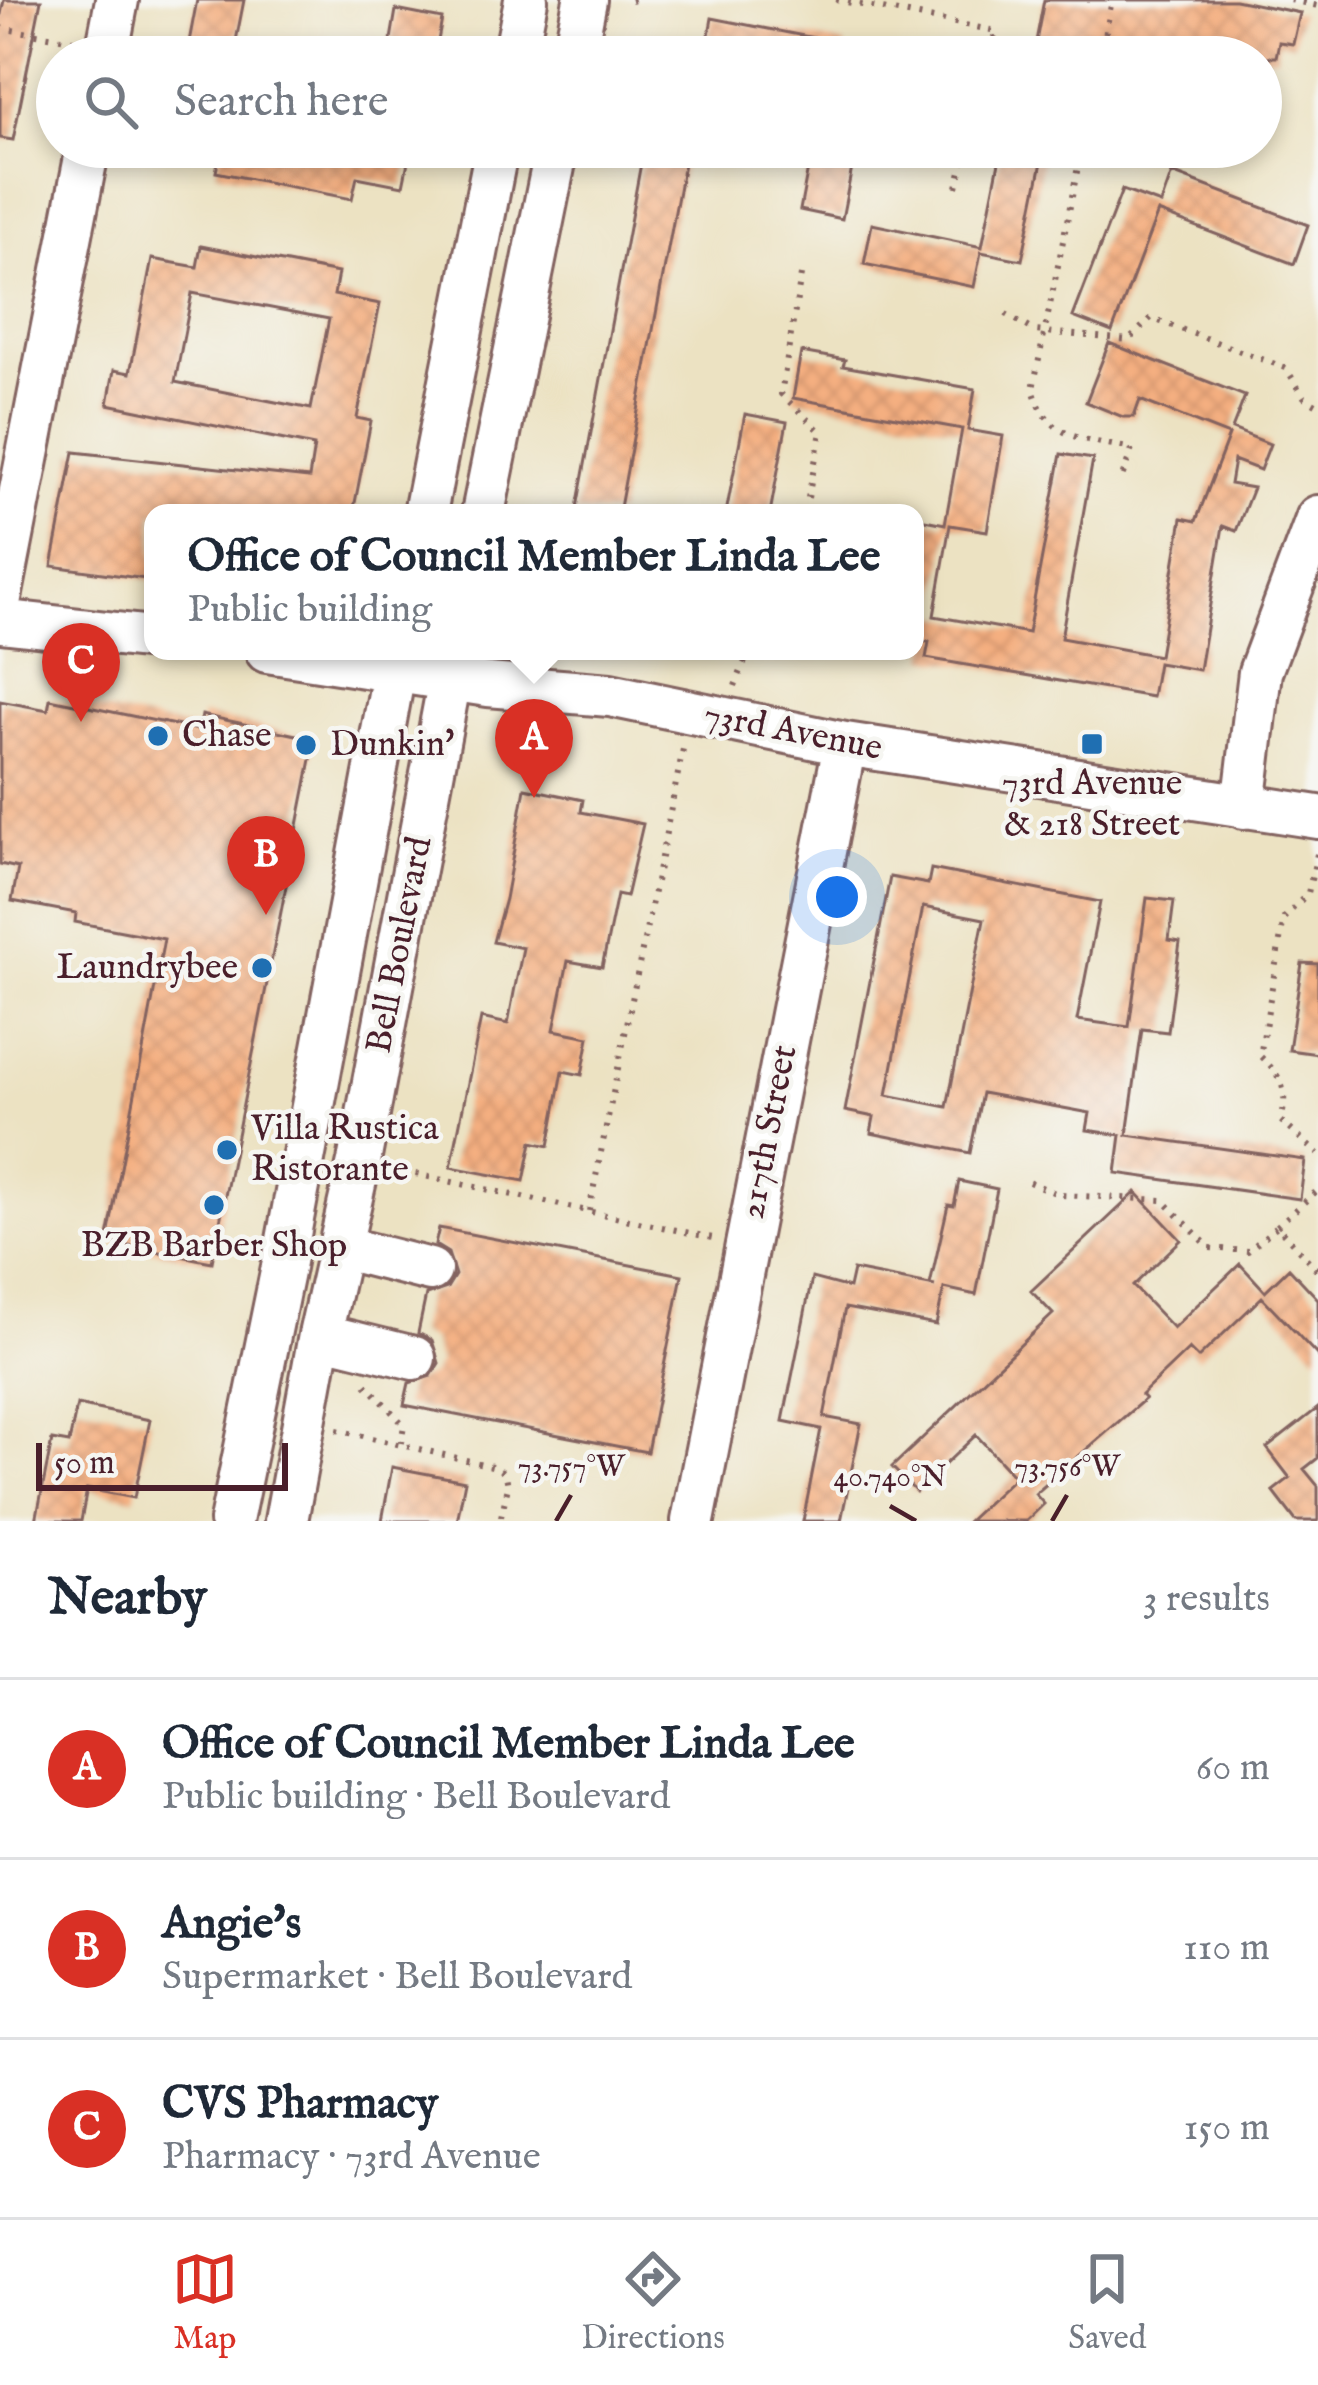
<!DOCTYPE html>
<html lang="en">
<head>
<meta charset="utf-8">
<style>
	body { margin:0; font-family:"IM FELL English",serif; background:#f6f6f7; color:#1f2937 }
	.scale { position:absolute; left:36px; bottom:30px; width:252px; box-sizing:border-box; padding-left:12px; border:6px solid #4a1f2b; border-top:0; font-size:33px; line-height:42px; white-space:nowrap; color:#4a1f2b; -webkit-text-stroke:9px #f6f6f2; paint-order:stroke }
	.you { position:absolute; left:837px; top:897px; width:42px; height:42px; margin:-30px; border:9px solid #fff; border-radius:50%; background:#1a73e8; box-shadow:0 0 0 18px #1a73e833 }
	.badge { display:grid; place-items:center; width:78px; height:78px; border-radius:50%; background:#d93025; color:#fff; font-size:39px; font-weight:700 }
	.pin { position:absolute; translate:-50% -99px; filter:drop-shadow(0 3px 6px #0008) }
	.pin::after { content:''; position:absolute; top:63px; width:42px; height:36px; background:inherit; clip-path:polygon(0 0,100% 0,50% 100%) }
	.popup { position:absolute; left:144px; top:504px; width:780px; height:156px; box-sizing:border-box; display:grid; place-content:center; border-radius:24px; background:#fff; filter:drop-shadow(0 3px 9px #0005); font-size:39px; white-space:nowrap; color:#747a83 }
	.popup b { font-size:45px; color:#1f2937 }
	.popup::after { content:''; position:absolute; left:50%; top:100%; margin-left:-24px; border:24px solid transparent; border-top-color:#fff }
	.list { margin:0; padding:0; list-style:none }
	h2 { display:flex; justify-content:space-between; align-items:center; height:156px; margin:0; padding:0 48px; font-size:51px }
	h2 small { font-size:39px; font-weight:400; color:#747a83 }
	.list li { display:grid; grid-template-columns:78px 1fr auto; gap:36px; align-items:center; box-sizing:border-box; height:180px; padding:0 48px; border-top:3px solid #e0e1e3 }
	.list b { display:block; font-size:45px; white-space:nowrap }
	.list p { margin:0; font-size:39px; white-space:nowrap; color:#747a83 }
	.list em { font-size:39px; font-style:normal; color:#747a83 }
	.icon { flex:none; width:66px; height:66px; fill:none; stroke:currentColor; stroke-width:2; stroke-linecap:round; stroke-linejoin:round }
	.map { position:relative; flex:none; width:1318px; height:1521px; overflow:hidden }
	.search { position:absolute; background:#fff; box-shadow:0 6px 18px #0003; left:36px; right:36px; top:36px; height:132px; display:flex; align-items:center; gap:30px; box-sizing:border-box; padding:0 42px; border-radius:66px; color:#747a83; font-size:45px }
	.sheet { height:696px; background:#fff }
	nav { display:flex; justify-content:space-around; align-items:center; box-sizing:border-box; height:168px; border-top:3px solid #e0e1e3; background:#fff; font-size:33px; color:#747a83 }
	nav a { display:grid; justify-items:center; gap:6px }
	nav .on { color:#d93025 }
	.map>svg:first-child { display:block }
	.building { fill:url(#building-cross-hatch); fill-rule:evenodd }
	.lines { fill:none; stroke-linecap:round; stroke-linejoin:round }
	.minor-casing { stroke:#836360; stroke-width:48 }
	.path { stroke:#836360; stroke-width:6; stroke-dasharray:3 9; stroke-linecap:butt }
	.minor { stroke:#fff; stroke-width:42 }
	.ticks { fill:none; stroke:#4a1f2b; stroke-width:4.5 }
	.poi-dot { fill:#1f6fb2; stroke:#f6f6f2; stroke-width:4.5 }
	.labels { text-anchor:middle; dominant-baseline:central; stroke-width:9; stroke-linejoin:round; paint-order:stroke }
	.street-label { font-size:36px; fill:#4a1f2b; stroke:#f6f6f2 }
	.poi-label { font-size:36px; fill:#4a1f2b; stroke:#f6f6f2; text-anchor:start }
	.ticks-label { font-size:30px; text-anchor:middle; fill:#4a1f2b; stroke:#f6f6f2; stroke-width:9; stroke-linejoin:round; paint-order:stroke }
</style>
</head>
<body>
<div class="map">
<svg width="1318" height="1521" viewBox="0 0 1318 1521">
	<defs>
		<pattern id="building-cross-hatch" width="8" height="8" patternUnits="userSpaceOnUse" patternTransform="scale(3)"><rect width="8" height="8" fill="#f4af80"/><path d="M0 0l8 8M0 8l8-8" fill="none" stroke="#d3966f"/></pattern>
	</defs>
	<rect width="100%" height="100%" fill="#f6f6f2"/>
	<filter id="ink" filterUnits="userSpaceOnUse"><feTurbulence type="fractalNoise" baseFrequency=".00833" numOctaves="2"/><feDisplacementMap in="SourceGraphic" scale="24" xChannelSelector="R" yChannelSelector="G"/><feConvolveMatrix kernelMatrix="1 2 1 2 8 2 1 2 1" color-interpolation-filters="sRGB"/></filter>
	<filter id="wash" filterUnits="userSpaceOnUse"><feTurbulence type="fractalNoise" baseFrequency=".004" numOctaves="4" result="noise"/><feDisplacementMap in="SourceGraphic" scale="48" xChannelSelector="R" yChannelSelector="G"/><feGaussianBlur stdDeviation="2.7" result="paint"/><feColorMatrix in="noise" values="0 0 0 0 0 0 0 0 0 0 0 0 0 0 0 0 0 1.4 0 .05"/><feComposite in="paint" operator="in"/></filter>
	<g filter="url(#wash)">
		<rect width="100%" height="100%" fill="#ece2c2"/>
		<g id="blocks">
			<path class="building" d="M4,0H41L13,140L0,138V19Z
				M197,0H244L234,51L189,42Z
				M1044,0H1235L1300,13L1293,44L1279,42L1276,57H1033Z
				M396,10L442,19L435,57H388Z
				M712,18L845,44L844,57H705Z
				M221,147H411L403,186L357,177L352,199L216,172Z
				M644,147H687L619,513H576Z
				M812,147H856L842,219L800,210Z
				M1002,147H1045L1022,260L981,252L974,287L864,264L872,224L982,247Z
				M1172,173L1308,225L1294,264L1158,212L1112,332L1073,317L1122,190L1161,204Z
				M201,246L338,273L334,295L380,304L357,418L371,421L353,513H153V580L52,566L74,452L309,478L314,446L108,404L114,370L130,373L152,259L197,267ZM192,293L329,319L311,409L175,382Z
				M1109,343L1245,396L1232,429L1270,444L1260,470L1234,460L1230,484L1253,488L1236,531L1223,526L1199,670L1158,663L1152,697L926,658L929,642L915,641V518L945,524L962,429L793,398L801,352L845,360L843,366L975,389L968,430L1003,436L987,531L950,525L934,616L1028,633L1061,454L1093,459L1061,638L1159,656L1182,518L1196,521L1229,435L1140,400L1134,417H1123L1086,402Z
				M745,414L787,422L770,513H726Z
				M50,699L199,730L202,715L315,739L212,1262L107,1242L164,939L75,922L76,913L12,901L18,868L0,864V701L48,710Z
				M525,788L583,800L581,812L643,824L626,897L617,895L602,967L568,961L554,1030L589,1037L582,1075L563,1071L549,1146L532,1142L524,1181L451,1167L481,1018L508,1024L515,987L523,948L493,942L505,899Z
				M931,869L1100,902L1077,1020L1129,1027L1147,898L1174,901L1169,940L1180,942L1168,1032L1142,1029L1127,1135L1305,1160L1300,1199L1116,1173L1121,1135L1087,1130L1090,1113L982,1093L970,1153L871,1133L874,1117L845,1111L890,877L928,884ZM923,907L984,919L947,1107L887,1095Z
				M1302,963L1318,964V1054L1289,1050Z
				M959,1181L997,1189L976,1295L944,1288L936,1325L845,1308L824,1417L861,1424L841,1521H803L821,1429L783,1421L812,1278L849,1288L853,1270L935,1286L930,1285L948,1205L954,1206Z
				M1136,1192L1181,1240L1133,1286L1173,1328L1240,1264L1265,1291L1289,1268L1318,1299V1356L1262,1297L1198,1358L1189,1349L1141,1395L1145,1399L1035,1494L1044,1504L1026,1521H968L1015,1477L976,1435L916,1492L892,1467L1053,1314L1031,1291Z
				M439,1228L682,1275L647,1452L404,1405L409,1383L431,1376L439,1363L432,1340L418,1333L426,1295L447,1288L455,1275L448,1253L435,1245Z
				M77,1405L150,1420L134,1498L87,1489L81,1521H36L52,1440L69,1443Z
				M1318,1408V1458L1304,1469L1318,1486V1521H1296L1273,1491L1290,1478L1267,1448Z
				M392,1467L465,1481L457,1521H382Z"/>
		</g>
	</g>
	<g filter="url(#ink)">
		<use href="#blocks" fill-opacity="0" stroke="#836360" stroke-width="3"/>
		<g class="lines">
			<g class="minor-casing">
				<path id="minor" d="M106,57L117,0
					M515,57L526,0
					M574,57L585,0
					M425,513L497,147
					M483,513L557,147
					M0,598L88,147
					M0,621L153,638
					M267,651L488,685L610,695L845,744L1318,817
					M1244,807L1260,672L1318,517
					M339,1247L430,1270
					M320,1335L414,1358
					M231,1521L283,1267L398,651
					M286,1521L320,1335L359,1162L455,652
					M693,1521L845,744"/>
			</g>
			<path class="path" d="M836,0L996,31L989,57
				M1290,0L1318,6
				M631,1L635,0
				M0,28L73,40
				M1101,57L1112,0
				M1082,147L1033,389C1049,442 1084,438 1132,449L1121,480
				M957,187L967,147
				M801,275L781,394L821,432L805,513
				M1006,314L1035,331L1129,340L1151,318L1286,368L1304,397L1318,405
				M735,686L749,651
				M1317,854L1308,893L1284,918L1260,1056C1282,1077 1289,1090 1281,1121L1318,1154
				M392,1169L713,1238
				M1029,1182L1060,1195L1163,1200L1210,1248L1248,1251L1277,1226L1318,1271
				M589,1211L684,744
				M1277,1226L1318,1190
				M366,1384L404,1425L401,1443
				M337,1430L496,1467L506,1474L508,1487L500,1521"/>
			<use href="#minor" class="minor"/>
		</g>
	</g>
	<path class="ticks" d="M890,1506L916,1521M556,1521L571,1495M1052,1521L1067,1495"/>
	<g class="poi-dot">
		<circle cx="158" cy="736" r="12"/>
		<rect x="1080" y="732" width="24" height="24" rx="6"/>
		<circle cx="306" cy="745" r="12"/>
		<circle cx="262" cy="968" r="12"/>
		<circle cx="227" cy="1150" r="12"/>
		<circle cx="214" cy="1205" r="12"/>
	</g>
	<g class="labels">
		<g class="street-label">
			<text transform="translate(793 732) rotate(11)">73rd Avenue</text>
			<text transform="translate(400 945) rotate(-79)">Bell Boulevard</text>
			<text transform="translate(769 1132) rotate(-79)">217th Street</text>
		</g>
		<g class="poi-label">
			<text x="182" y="736">Chase</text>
			<text x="330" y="745">Dunkin'</text>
			<text x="1092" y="784" text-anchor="middle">73rd Avenue<tspan x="1092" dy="41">&amp; 218 Street</tspan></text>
			<text x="238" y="968" text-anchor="end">Laundrybee</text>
			<text x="251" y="1129">Villa Rustica<tspan x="251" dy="41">Ristorante</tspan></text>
			<text x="214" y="1246" text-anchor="middle">BZB Barber Shop</text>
		</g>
	</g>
	<g class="ticks-label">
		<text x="571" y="1476">73.757°W</text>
		<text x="1067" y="1476">73.756°W</text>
		<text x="890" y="1486">40.740°N</text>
	</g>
</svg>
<div class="scale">50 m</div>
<div class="you"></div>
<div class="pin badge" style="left:534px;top:798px">A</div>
<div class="popup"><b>Office of Council Member Linda Lee</b>Public building</div>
<div class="pin badge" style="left:266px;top:915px">B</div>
<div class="pin badge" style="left:81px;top:722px">C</div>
<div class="search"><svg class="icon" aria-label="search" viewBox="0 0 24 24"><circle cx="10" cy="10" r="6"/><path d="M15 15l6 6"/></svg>Search here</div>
</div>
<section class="sheet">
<h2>Nearby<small>3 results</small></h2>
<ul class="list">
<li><span class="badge">A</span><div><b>Office of Council Member Linda Lee</b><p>Public building · Bell Boulevard</p></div><em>60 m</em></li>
<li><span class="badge">B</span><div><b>Angie's</b><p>Supermarket · Bell Boulevard</p></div><em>110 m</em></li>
<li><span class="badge">C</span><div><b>CVS Pharmacy</b><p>Pharmacy · 73rd Avenue</p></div><em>150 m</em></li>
</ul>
</section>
<nav>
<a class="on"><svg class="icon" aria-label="map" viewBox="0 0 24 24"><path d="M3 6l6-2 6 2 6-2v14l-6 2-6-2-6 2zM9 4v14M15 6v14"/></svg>Map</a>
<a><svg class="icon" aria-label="directions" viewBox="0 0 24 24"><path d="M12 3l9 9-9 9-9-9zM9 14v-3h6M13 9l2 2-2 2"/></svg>Directions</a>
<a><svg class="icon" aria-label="saved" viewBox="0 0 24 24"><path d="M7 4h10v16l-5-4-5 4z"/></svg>Saved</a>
</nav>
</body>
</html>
